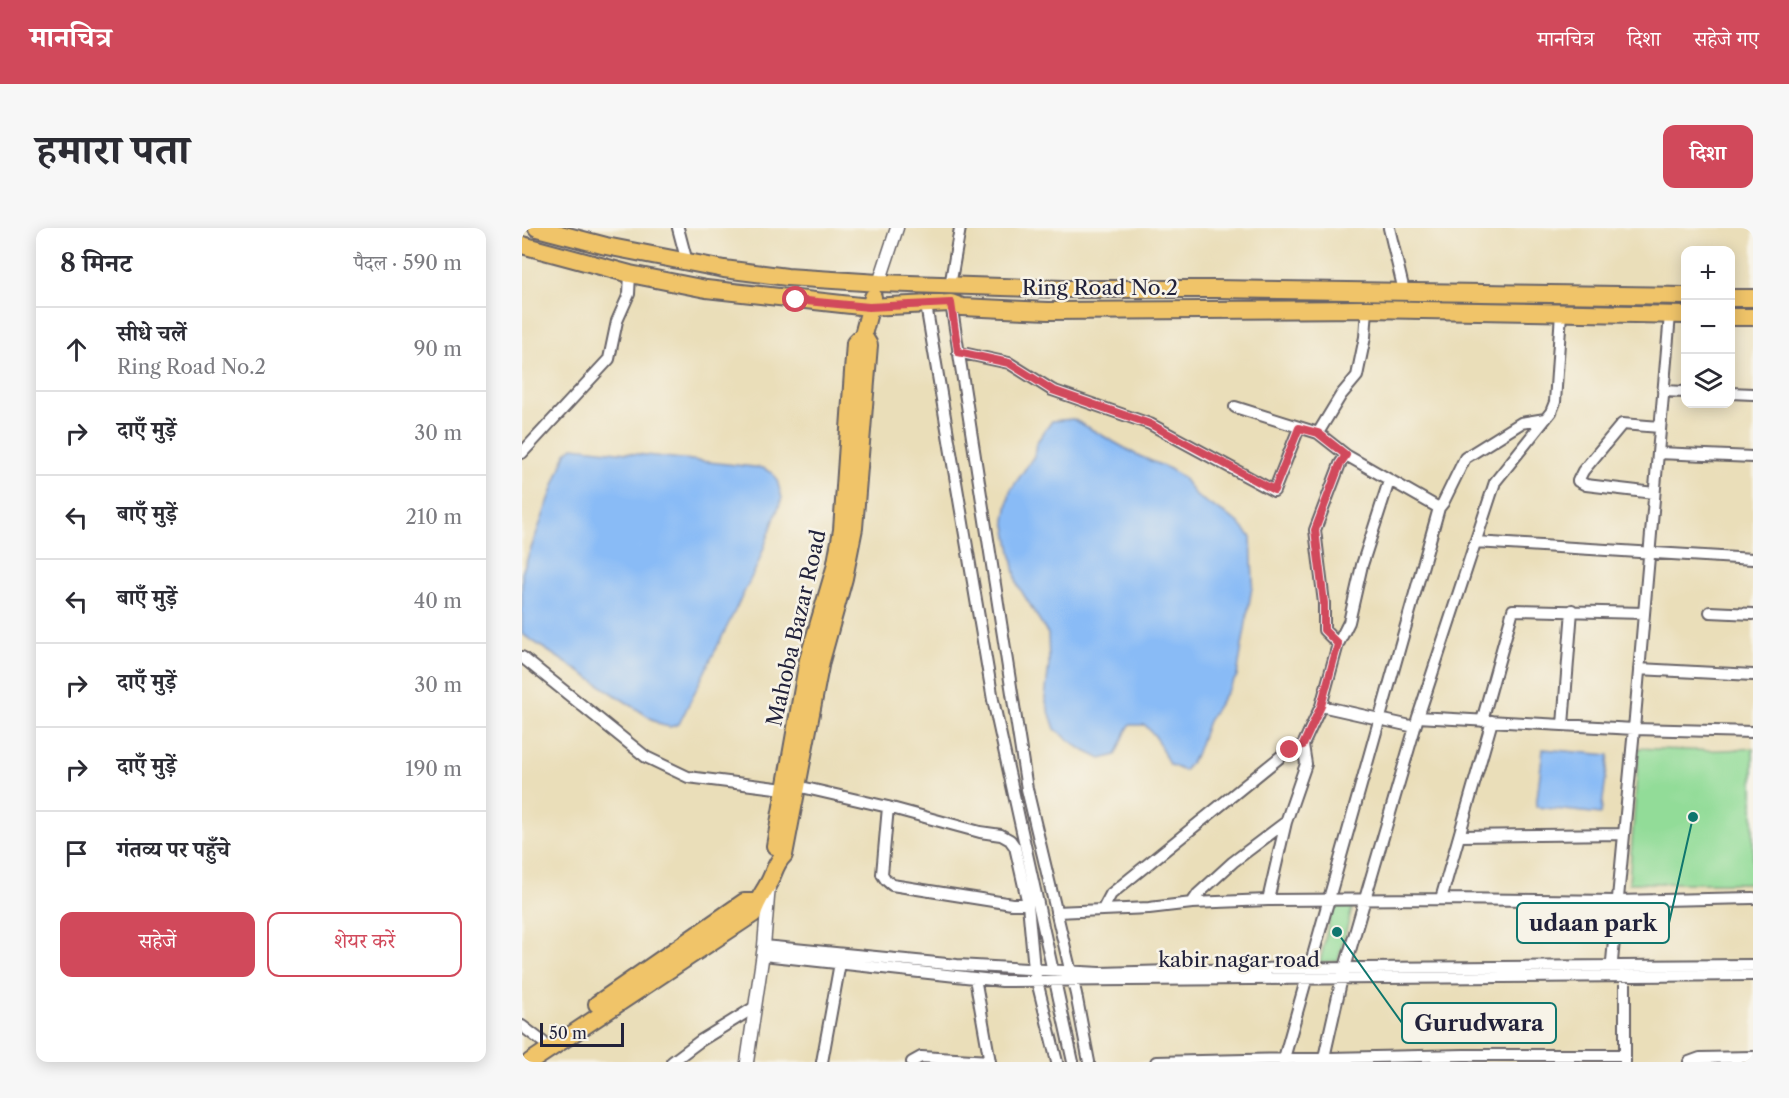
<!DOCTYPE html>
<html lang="hi">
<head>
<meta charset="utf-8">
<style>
	body { margin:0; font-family:"Libre Caslon Text","Noto Serif Devanagari",serif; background:#f7f7f7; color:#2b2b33 }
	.controls { position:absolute; right:18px; top:18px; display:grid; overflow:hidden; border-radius:12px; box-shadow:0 3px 15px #0003 }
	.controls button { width:54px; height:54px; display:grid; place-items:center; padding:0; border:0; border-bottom:2px solid #e1e1e2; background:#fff; color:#2b2b33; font:30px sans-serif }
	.scale { position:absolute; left:18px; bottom:15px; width:84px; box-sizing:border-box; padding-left:6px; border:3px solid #22223b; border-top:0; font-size:16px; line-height:21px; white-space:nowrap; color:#22223b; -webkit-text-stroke:4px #f7f3e8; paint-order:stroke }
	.stop { position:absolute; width:18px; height:18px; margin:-14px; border:4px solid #d1495b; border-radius:50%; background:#fff }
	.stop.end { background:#d1495b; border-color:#fff; box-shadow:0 2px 6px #0008 }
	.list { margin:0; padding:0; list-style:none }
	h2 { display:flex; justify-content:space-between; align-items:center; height:78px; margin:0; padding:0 24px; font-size:26px }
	h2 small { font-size:20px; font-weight:400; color:#7c7c81 }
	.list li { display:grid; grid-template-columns:39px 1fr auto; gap:18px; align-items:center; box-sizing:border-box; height:84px; padding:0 24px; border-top:2px solid #e1e1e2 }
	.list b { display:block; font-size:22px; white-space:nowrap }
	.list p { margin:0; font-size:20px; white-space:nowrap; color:#7c7c81 }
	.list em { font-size:20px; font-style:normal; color:#7c7c81 }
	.actions { display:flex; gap:12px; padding:18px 24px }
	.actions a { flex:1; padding:14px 0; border:2px solid #d1495b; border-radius:12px; text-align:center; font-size:21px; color:#d1495b }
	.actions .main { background:#d1495b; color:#fff }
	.icon { flex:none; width:33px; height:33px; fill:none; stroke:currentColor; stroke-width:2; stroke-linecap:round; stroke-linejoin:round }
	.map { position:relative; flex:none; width:1231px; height:834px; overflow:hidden; border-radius:12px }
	header { display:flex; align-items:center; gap:36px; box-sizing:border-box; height:84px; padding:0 30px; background:#d1495b; color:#fff }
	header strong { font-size:28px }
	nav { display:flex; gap:33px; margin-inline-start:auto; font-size:21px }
	.intro { display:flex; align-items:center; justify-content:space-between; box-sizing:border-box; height:144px; padding:0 36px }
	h1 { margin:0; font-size:42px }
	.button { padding:15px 27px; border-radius:12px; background:#d1495b; color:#fff; font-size:21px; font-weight:700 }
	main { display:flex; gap:36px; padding:0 36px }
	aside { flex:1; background:#fff; border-radius:12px; box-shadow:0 3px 15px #0003 }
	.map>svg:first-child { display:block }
	.green { fill:#92dc98; stroke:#5a7f6a; stroke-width:1.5 }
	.water { fill:#89bbf6; stroke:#566e98; stroke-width:1.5 }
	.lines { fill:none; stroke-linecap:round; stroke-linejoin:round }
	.minor-casing { stroke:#686467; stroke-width:14 }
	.tertiary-casing { stroke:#686467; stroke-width:15 }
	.primary-casing { stroke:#686467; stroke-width:20 }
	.minor { stroke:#fff; stroke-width:10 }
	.tertiary { stroke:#fff; stroke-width:12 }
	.primary { stroke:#f0c469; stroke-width:16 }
	.route { stroke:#d1495b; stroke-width:8 }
	.labels { text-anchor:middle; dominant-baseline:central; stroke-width:5; stroke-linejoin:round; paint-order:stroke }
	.street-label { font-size:21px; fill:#22223b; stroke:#f7f3e8 }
	.leader { fill:none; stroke:#0f766e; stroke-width:2 }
	.callout-dot { fill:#0f766e; stroke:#f7f3e8; stroke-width:2 }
	.callout { fill:#f7f3e8; stroke:#0f766e; stroke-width:2 }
	.callout-label { font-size:22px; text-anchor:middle; font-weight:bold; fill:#22223b }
</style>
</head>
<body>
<header>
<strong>मानचित्र</strong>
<nav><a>मानचित्र</a><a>दिशा</a><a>सहेजे गए</a></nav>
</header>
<div class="intro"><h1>हमारा पता</h1><a class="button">दिशा</a></div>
<main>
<aside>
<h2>8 मिनट<small>पैदल · 590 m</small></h2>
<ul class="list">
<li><svg class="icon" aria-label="ahead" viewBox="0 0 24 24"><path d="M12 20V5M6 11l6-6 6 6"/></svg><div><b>सीधे चलें</b><p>Ring Road No.2</p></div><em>90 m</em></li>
<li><svg class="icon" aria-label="right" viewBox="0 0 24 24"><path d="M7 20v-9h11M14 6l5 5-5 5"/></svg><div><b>दाएँ मुड़ें</b></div><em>30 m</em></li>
<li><svg class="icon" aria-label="left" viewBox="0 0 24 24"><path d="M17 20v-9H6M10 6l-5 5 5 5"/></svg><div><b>बाएँ मुड़ें</b></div><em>210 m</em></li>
<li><svg class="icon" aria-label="left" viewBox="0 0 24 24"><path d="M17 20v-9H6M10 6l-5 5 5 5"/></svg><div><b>बाएँ मुड़ें</b></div><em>40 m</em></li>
<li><svg class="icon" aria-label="right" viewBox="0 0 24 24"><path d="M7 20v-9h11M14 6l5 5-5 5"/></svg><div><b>दाएँ मुड़ें</b></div><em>30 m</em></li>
<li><svg class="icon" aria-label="right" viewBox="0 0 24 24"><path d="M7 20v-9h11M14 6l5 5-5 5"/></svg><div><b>दाएँ मुड़ें</b></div><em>190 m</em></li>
<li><svg class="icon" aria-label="arrive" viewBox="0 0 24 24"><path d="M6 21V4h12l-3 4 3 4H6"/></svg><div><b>गंतव्य पर पहुँचे</b></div></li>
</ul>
<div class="actions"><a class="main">सहेजें</a><a>शेयर करें</a></div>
</aside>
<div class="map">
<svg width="1231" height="834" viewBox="0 0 1231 834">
	<rect width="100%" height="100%" fill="#f7f3e8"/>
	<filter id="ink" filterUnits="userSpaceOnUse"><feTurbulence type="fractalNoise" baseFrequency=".0167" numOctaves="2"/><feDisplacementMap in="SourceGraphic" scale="12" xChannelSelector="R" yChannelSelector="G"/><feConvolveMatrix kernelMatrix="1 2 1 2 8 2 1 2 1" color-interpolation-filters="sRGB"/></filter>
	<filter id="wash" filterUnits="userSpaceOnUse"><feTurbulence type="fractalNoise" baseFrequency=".008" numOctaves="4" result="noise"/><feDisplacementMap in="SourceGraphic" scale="24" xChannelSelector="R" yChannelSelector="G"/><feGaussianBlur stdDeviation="1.35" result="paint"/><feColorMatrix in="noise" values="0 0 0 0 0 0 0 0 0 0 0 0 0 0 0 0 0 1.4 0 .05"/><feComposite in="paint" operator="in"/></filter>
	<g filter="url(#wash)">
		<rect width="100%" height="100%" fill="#eadeb9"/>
		<path class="green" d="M1117,520C1155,522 1193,524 1231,520V655H1107Z
			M811,676L831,677L816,733L798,734Z"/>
		<path class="water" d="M551,191L615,227L648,241L661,250L674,268L716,294L729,309L731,353L715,448L686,493L674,527L662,543L647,536L633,508L623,497H608C601,506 600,517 594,527L579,531L559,521L533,501L523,471L527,436L526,406L495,356L483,292L488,263L512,228L514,215L530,193Z
			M51,219L241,240L250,245L255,252L260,270L236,336L157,496L148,499L139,497L0,406V345L44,225Z
			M1021,521L1087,527L1079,586L1014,579Z"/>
	</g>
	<g filter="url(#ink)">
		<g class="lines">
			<g class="minor-casing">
				<path id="minor" d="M156,0L165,34
					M867,0L882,63
					M428,58L438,0
					M429,75L505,561L554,766L567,834
					M404,77L471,472L551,834
					M436,124L487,135L530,162L628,196L752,263L777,200
					M1141,163L1164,164
					M1208,165L1231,166
					M713,179L796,205L824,227L917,280
					M796,205L819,167L835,148L843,109L845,81
					M0,225L87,131L95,93L107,66L108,46
					M1136,225L1231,229
					M1132,265L1064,257L1056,253L1061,243L1100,196L1138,199
					M953,314L1231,331
					M1188,384L1231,386
					M816,416L802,402V375L793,302L818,236L824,227
					M0,429L124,529L166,549L262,561L275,558L366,579L458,604L479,607L488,612L493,619L506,676
					M1117,441L1231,447
					M799,478L893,499
					M896,489L973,254L1029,184L1033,174L1039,85
					M960,493L991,382L1122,385
					M1041,497L1050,382
					M366,579L360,646L364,652L370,657L490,676H506L512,741L535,834
					M938,608L1102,606
					M919,671L1095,673L1231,670
					M746,672L764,594
					M670,675L676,666L711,634L764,594L784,536L781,517L799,478L816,416L827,394L840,337L867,253
					M581,681L589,666L768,521L781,517
					M534,684L627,680L670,675L746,672L919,671L970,493
					M242,718L435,737L578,745L722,741L1231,737
					M241,727L480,753L1231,747
					M1103,741V834
					M1089,744L1112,501L1148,87
					M453,750L468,834
					M0,798L21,814
					M150,834L178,813L233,779
					M300,834L318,735
					M390,834L399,829L468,833
					M634,834L942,827H1103
					M761,834L917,280L921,275L943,230L999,195L1023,191
					M801,834L820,750L896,489L1112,501L1231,504
					M1167,834L1178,830L1231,829"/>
			</g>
			<g class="tertiary-casing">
				<path id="tertiary" d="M357,55L375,0
					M225,834L242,718L247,657"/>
			</g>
			<g class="primary-casing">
				<path id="primary" d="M15,0L84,18L202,41L265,49L357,55L542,61H693L1164,68
					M0,17L108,46L184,61L347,79L429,75L440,79L526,83L845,81L1164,87
					M1208,70H1231
					M1208,89H1231
					M253,618L286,432L313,340L320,302L333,115L341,107L351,69
					M75,776L222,674H234
					M8,834L231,686C234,674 240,667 246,656C252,646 253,635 262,627L299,433L322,350L332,300L347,117L341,107"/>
			</g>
			<use href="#minor" class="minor"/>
			<use href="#tertiary" class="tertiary"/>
			<use href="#primary" class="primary"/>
		</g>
	</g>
	<g class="lines" filter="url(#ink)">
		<path class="route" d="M274,72L347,79L429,75L436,124L487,135L530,162L628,196L752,262L777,200L796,205L824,227L818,236L793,302L802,375V402L816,416L799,478L781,517L768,522"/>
	</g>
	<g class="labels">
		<g class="street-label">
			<text x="578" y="59">Ring Road No.2</text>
			<text transform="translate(274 400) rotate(-77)">Mahoba Bazar Road</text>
			<text x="717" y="731">kabir nagar road</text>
		</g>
	</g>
	<path class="leader" d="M1171 589L1147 695M815 704L880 795"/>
	<g class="callout-dot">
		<circle cx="1171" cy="589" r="6"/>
		<circle cx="815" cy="704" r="6"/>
	</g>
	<g class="callout">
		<rect x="995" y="675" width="152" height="40" rx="6"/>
		<rect x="880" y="775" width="154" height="40" rx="6"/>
	</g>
	<g class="callout-label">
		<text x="1071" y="703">udaan park</text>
		<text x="957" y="803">Gurudwara</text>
	</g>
</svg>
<div class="controls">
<button>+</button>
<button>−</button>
<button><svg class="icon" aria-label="layers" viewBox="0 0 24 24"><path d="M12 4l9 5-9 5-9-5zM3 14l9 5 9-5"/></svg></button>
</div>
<div class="scale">50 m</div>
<div class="stop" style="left:274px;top:72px"></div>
<div class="stop end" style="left:768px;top:522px"></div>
</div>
</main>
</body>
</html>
